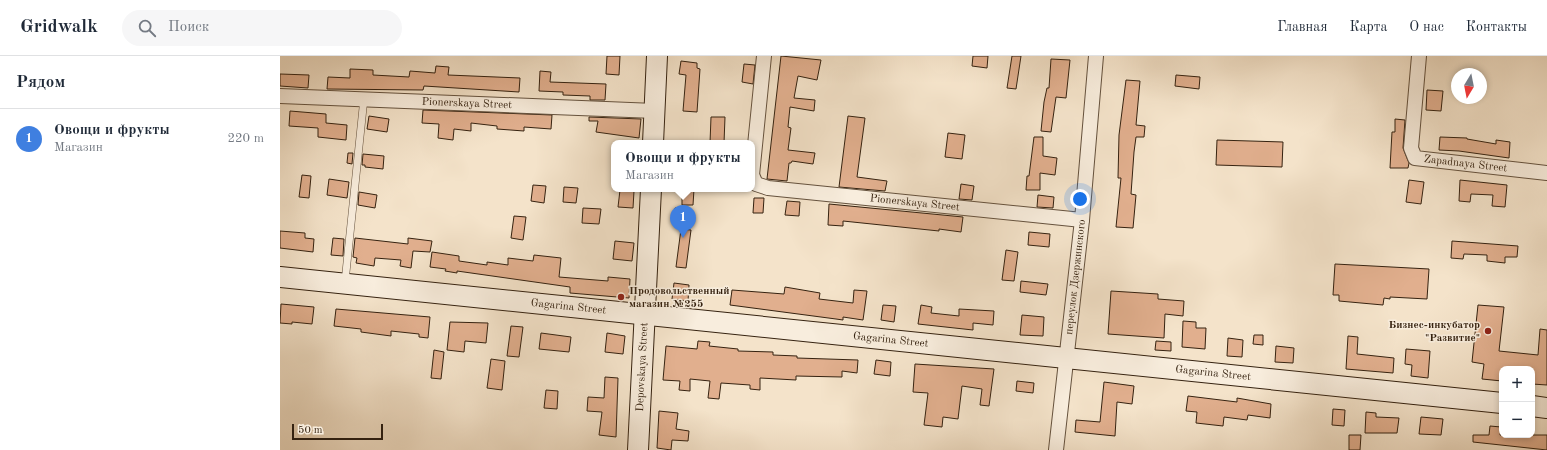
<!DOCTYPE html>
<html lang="ru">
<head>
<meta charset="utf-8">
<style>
	body { margin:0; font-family:"Old Standard TT",serif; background:#f6f6f7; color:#1f2937 }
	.controls { position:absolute; right:12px; bottom:12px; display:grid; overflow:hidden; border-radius:8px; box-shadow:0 2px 6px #0003 }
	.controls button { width:36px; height:36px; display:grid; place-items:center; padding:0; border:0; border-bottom:1px solid #e0e1e3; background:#fff; color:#1f2937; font:20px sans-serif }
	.compass { position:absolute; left:1171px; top:12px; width:36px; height:36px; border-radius:50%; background:#fff; box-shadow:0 2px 6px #0003; rotate:190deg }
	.scale { position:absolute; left:12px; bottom:10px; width:91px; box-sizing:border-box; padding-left:4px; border:2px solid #352210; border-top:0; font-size:11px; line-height:14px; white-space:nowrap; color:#352210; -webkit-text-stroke:3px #f8eddd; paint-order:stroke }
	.you { position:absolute; left:800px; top:143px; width:14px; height:14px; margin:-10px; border:3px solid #fff; border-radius:50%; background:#1a73e8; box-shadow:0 0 0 6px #1a73e833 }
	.badge { display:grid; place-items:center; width:26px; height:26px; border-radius:50%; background:#8f2418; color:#fff; font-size:13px; font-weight:700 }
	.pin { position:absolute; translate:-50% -33px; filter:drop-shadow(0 1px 2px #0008) }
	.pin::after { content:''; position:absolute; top:21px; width:14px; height:12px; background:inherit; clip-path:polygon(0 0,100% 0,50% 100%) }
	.popup { position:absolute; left:331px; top:84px; width:144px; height:52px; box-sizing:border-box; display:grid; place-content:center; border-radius:8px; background:#fff; filter:drop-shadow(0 1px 3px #0005); font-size:13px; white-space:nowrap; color:#747a83 }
	.popup b { font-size:15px; color:#1f2937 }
	.popup::after { content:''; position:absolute; left:50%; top:100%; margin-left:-8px; border:8px solid transparent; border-top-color:#fff }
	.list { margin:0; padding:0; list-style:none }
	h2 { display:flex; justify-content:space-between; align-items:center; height:52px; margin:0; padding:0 16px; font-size:17px }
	h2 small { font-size:13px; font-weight:400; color:#747a83 }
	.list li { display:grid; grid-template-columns:26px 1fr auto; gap:12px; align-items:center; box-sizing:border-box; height:60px; padding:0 16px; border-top:1px solid #e0e1e3 }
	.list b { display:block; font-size:15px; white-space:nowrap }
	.list p { margin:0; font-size:13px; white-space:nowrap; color:#747a83 }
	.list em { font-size:13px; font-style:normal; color:#747a83 }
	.icon { flex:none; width:22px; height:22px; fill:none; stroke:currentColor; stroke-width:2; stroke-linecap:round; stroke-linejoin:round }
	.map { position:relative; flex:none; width:1267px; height:394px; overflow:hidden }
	header { display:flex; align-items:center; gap:24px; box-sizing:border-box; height:56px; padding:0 20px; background:#fff; border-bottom:1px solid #e0e1e3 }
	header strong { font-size:19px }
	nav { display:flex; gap:22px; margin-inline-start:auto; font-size:14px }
	.search { width:280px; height:36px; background:#f6f6f7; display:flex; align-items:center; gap:10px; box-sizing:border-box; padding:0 14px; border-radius:22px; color:#747a83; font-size:15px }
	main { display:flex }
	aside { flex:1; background:#fff }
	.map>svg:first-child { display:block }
	.building { fill:#e1af8e; stroke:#352210 }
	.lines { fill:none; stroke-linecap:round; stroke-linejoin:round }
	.lane-casing { stroke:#65523e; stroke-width:8 }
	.street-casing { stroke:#65523e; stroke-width:16 }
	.secondary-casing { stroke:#352210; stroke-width:22 }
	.lane { stroke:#f8eddd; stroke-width:7 }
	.street { stroke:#f8eddd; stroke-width:14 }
	.secondary { stroke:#f8eddd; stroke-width:20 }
	.poi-dot { fill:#8f2418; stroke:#f8eddd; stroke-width:1.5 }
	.labels { text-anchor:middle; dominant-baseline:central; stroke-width:3; stroke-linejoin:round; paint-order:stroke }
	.street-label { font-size:11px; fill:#352210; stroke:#f8eddd }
	.poi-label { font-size:11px; font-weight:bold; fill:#352210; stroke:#f8eddd; text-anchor:start }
</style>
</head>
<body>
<header>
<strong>Gridwalk</strong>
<div class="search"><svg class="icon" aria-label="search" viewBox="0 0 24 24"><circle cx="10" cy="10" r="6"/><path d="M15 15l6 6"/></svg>Поиск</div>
<nav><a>Главная</a><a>Карта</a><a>О нас</a><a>Контакты</a></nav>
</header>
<main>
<aside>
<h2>Рядом<small></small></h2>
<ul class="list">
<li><span class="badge" style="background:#3f7fe0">1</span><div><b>Овощи и фрукты</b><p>Магазин</p></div><em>220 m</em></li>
</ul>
</aside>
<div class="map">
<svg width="1267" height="394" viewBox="0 0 1267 394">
	<rect width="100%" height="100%" fill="#f4e3ca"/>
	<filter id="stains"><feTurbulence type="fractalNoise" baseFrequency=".005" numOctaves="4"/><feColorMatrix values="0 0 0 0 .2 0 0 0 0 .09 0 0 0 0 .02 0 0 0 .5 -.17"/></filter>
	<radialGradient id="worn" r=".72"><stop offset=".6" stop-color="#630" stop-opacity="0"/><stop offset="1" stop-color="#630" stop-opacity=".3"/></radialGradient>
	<path class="building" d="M327,0H340L339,19L326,18Z
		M501,0L541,4L537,24L518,20L514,42L535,44L534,55L510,51L508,71L511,72L508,94L535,97L533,108L512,105L511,107H509L507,125L487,123Z
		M693,0H708L707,12L692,10Z
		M732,0H741L736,33L727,32Z
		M771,3L790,4L786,42L776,41L771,76L761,75L764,46L767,32H769Z
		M401,5L417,7V12L420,13L417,56L403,55L406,19L399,18Z
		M464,8L475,9L473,28L462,26Z
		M156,10L169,11L168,19L240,22L239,36L144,30L143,34L47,33L48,21L70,22V13L93,14V19L129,21L130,15L155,17Z
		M260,15L271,16L270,26L326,28L325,44H310V40L283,39V36L259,35Z
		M0,18L29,19L28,32L0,30Z
		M896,19L920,21L919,33L895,30Z
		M846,24L860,25L856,69L865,70L864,81H856L854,96L851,138L856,139L853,172L836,171L841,122H838L839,79Z
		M1147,34L1163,35L1161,55L1146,54Z
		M143,54L272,59L271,73L244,71V75L217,73V70L191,67V75L174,73L173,84L158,82L159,68L142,67Z
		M10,55L46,58V67L67,69L66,84L38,81V72L9,70Z
		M89,60L109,63L107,76L87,73Z
		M568,60L585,62L577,121L607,125L605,135L559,131Z
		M309,61L361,63L359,82L316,76L318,65H309Z
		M431,61H445L444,87H430Z
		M1115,63L1125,64L1123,92L1129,107L1128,112H1110L1112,76H1115Z
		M668,77L685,79L682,103L665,101Z
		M754,81H763V100L777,102L775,119L760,117V134H746L747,120H749Z
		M1160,81L1187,82V83L1216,88V84L1230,86L1229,102L1179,95L1159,94Z
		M937,84L1003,86L1002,111L936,109Z
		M68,97H73L72,108L67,107Z
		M83,98L104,100L103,113L85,111V109H82Z
		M22,119L31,120L29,142L19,141Z
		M49,123L69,126L67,142L47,139Z
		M1129,124L1144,126L1141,148L1126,146Z
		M1180,124L1227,129L1225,151L1212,150L1213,139L1191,138L1190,146L1179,145Z
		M681,128L694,130L692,144L679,143Z
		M253,129L266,130L264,147L251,145Z
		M284,131L298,132L296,147L283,146Z
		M402,133H414L413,149H402Z
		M340,134L354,135L353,152L338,151Z
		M79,136L97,139L95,152L78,149Z
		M758,139L774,141L773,152L757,151Z
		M474,142H484L483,157H473Z
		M507,145L520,146L519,160L505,159Z
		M549,148L683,161L681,176L659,173V175L563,165V170L548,169Z
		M303,152L321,153L319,168L302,167Z
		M395,152H410L409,165H394Z
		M234,160L246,161L243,184L231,182Z
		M401,173L411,174L406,212L396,211Z
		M0,175L25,177V182L34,183L33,196L0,192Z
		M749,176L770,178L769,191L748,189Z
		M53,182L64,183L63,200L51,199Z
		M75,182L128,188V182L152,185L150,196L133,195L131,212L120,210L121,204L95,202L94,210L76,207L77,202L73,201Z
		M335,185L354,187L352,205L333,203Z
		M1172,185L1238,190L1237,201H1225V207L1207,205V199L1184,198L1183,203L1171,202Z
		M726,194L738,196L734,225L722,224Z
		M152,196L179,200V205L207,209V206L228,209V202L253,205L254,199L281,202L279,221L328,225V221L350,223L349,242L290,237V231L177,215V217L165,215L166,213L150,211Z
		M1055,208L1149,213L1147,243L1110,241V243L1104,242L1103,249L1059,245V239H1053Z
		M741,225L768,228L766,239L740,236Z
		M394,227L409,229L408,245L392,243Z
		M505,231L540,237L539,243L573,247L574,234L587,235L583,264L563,261V264L556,263L450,249L452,234L504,238Z
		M831,235L878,238V243L904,245L903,260L885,258L884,282L828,278Z
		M1,248L34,251L32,268L12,266V268L0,267Z
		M603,249L616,250L614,266L601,264Z
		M641,249L652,251L651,257L679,260V253L714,255L713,269L693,267V274L638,268Z
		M1198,249L1224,251L1219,295L1258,299L1260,273L1267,274V329L1252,328V313H1222V325L1202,323L1204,308L1192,306Z
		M56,253L150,261L148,282L139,281V278L111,275V280L81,276V273L54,270Z
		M742,259L764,261L763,280L740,279Z
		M903,265L916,266V272H926L925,293L902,291Z
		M170,266L208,267L206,287L185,285L184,296L167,294Z
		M231,270L243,271L239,301L227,300Z
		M261,277L291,281L289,296L259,293Z
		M327,277L345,280L343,298L325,296Z
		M974,279H983V289L973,288Z
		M1068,280L1078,281L1077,298L1114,302L1113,317L1066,313Z
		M948,282L963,284L962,301L947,300Z
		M418,285L430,286L429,290L458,293V295L493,296V299L517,300V302L578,304L577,317L562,315V321L516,320V324L480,322V334L470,333V329L441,327L439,343L428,342L430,325L410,323V335L399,334L400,325L383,324L386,290L417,293Z
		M876,285L891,286V295L875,294Z
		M996,290L1014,292L1013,307L995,306Z
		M1126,293L1150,295L1148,322L1131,320L1132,309L1125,308Z
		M154,294L164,296L161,323L151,322Z
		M211,303L225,305L222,334L207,332Z
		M596,304L611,306L610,320L594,318Z
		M635,308L714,313L709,350L700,349L702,333L682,330L678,363L663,361L662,371L644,369L648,337L633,336Z
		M325,321L338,322L336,381L319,379L322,356L307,355L308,341L324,342Z
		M737,325L754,327L753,337L736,335Z
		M824,326L854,330L852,348L837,346L835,380L795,376L796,364L820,366Z
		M266,334L278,335L277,353L264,352Z
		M908,340L957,346V342L991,348L990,362L968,359L967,364L944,361L943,370L916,367L917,356L906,355Z
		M1053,353L1065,354L1064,370L1052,369Z
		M379,355L398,357L396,373L409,375L408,385L392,384L391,394L377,392Z
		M1086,356L1096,357V361L1119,362L1117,377H1085Z
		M1141,361L1163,363L1161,379L1139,378Z
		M1210,370L1221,371L1220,379H1267V394L1193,386V379H1209Z
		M1069,379H1081L1080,394H1069Z"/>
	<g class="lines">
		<g class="lane-casing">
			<path id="lane" d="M65,226L84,42"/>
		</g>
		<g class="street-casing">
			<g id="street">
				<path id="s1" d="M1139,0L1131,92L1135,102L1267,117"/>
				<path id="s2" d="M0,40L375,55"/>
				<path id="s3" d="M472,119L476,128L488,132L802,164"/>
				<path d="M472,119L484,0"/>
				<path id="s4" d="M776,394L802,164L816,0"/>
			</g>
		</g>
		<g class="secondary-casing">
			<g id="secondary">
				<path d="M373,87L377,0"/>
				<path id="s5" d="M0,221L1222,347"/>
				<path d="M1252,350L1267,352"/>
				<path id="s6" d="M358,394L371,133"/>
			</g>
		</g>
		<use href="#lane" class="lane"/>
		<use href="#street" class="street"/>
		<use href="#secondary" class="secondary"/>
	</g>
	<g class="poi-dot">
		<circle cx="341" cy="241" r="4"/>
		<circle cx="1208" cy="275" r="4"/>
	</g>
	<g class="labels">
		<g class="street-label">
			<text stroke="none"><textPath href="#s2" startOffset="187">Pionerskaya Street</textPath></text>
			<text stroke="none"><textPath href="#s1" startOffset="154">Zapadnaya Street</textPath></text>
			<text stroke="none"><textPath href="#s3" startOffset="170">Pionerskaya Street</textPath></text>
			<text stroke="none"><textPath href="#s4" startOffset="174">переулок Дзержинского</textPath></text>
			<text stroke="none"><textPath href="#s5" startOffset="290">Gagarina Street</textPath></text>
			<text stroke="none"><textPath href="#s5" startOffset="614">Gagarina Street</textPath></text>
			<text stroke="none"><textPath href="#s6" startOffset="83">Depovskaya Street</textPath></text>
			<text stroke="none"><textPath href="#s5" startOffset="938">Gagarina Street</textPath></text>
		</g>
		<g class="poi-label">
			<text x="349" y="235">Продовольственный<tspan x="349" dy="13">магазин №255</tspan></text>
			<text x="1200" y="269" text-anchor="end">Бизнес-инкубатор<tspan x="1200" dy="13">"Развитие"</tspan></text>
		</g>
	</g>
	<rect width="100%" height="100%" filter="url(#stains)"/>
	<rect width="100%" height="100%" fill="url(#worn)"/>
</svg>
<div class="controls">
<button>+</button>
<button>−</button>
</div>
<svg class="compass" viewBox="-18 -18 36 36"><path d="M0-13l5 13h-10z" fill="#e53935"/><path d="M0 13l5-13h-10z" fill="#747a83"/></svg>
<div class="scale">50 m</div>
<div class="you"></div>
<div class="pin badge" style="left:403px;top:182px;background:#3f7fe0">1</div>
<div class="popup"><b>Овощи и фрукты</b>Магазин</div>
</div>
</main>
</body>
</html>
